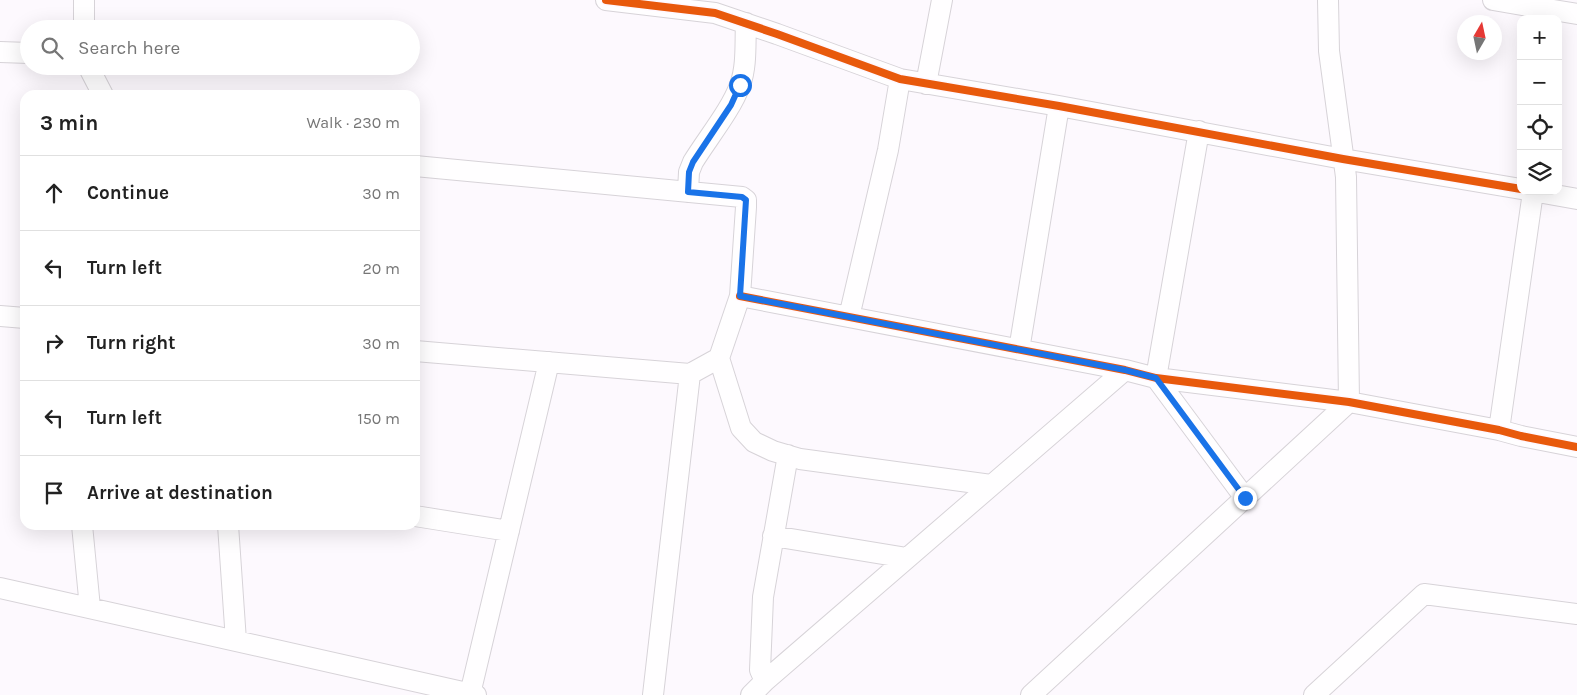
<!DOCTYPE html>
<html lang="en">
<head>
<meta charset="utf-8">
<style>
	body { margin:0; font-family:Karla,sans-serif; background:#f6f6f6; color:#222 }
	.controls { position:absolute; right:15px; top:15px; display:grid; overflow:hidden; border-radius:10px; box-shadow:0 5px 20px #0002 }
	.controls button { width:45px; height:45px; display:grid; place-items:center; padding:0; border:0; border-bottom:1px solid #e0e0e0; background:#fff; color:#222; font:25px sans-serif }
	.compass { position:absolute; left:1457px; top:15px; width:45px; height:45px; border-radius:50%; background:#fff; box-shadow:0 5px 20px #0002; rotate:9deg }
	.stop { position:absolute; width:15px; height:15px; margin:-11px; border:4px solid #1a73e8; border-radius:50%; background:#fff }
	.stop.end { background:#1a73e8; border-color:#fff; box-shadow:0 1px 5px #0008 }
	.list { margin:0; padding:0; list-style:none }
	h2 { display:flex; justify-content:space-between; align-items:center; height:65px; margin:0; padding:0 20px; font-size:21px }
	h2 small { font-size:16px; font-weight:400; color:#767676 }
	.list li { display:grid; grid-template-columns:32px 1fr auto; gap:15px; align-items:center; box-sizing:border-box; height:75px; padding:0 20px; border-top:1px solid #e0e0e0 }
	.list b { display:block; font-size:19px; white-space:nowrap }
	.list em { font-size:16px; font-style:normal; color:#767676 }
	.icon { flex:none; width:28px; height:28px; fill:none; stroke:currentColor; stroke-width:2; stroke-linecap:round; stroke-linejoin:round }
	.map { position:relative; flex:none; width:1577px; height:695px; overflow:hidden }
	.search { position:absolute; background:#fff; box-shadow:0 5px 20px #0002; left:20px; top:20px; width:400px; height:55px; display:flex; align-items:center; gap:12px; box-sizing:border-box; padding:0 18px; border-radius:28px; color:#767676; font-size:19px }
	.panel { position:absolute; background:#fff; box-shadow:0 5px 20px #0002; left:20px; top:90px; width:400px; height:440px; border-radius:15px }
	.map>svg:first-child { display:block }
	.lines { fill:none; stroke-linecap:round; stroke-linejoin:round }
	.street-casing { stroke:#d7d3d8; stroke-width:22 }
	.street { stroke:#fffeff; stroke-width:20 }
	.cycleway-casing { stroke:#fef8ff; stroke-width:11 }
	.cycleway { stroke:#e8590c; stroke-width:8 }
	.route { stroke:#1a73e8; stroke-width:6 }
</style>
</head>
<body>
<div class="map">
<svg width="1577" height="695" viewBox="0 0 1577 695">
	<rect width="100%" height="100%" fill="#fdf9fe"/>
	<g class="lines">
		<g class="street-casing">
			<path id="street" d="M606,0L715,13L777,34L900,79L1059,106L1343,159L1521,189
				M1493,0L1577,14
				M84,29V0
				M0,52L29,53
				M88,66L103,95
				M926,84L942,0
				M1199,131L1156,378L1245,498
				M415,166L742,197L746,200V207L740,296L719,358L741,428L754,442L773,451L800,459L991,485
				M1532,191L1577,199
				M688,192L689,172L693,162C707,139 731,110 740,85C747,66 745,44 746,23
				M740,296L1125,370L1156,378L1349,402L1499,430L1521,436L1577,447
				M0,316L25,318
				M849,317L888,150L900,79
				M1019,350L1059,106
				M415,351L690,374L719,358
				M1499,430L1533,192
				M415,516L509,531
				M82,525L90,608
				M228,525L236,641
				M773,536L907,558
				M0,588L476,695
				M765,681L760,670L763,597L788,455
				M470,694L549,362
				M653,695L690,374
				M751,695L765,681L1125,370
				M1031,695L1349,402L1346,177L1329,51L1328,0
				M1314,695L1424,594L1577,614"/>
		</g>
		<use href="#street" class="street"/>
		<g class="cycleway-casing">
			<path id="cycleway" d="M606,0L715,13L777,34L900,79L1059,106L1343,159L1521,189
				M740,296L1125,370L1156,378L1349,402L1499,430L1521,436L1577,447"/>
		</g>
		<use href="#cycleway" class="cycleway"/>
	</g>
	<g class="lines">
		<path class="route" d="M740,85L731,105L693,162L689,172L688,192L742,197L746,200L740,296L1125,370L1156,378L1245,498"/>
	</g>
</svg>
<div class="controls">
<button>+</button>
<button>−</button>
<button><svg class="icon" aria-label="locate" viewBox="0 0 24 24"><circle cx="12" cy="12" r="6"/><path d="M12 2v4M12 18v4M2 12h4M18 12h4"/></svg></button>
<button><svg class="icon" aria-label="layers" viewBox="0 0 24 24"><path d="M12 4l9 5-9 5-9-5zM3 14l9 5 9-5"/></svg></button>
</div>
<svg class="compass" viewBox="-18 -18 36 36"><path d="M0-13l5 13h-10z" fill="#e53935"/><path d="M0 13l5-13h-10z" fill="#767676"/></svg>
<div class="stop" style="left:740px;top:85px"></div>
<div class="stop end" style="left:1245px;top:498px"></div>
<div class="search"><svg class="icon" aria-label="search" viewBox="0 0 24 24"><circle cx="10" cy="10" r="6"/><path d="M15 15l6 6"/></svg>Search here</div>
<section class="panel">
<h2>3 min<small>Walk · 230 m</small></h2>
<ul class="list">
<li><svg class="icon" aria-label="ahead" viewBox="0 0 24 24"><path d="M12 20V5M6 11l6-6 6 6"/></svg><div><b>Continue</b></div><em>30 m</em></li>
<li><svg class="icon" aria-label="left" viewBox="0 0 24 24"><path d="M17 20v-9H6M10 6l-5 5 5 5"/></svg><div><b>Turn left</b></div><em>20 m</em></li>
<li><svg class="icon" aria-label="right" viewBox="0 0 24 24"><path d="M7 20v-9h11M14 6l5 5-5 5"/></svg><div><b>Turn right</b></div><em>30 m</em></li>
<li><svg class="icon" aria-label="left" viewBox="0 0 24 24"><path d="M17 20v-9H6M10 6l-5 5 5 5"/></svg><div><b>Turn left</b></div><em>150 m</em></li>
<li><svg class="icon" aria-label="arrive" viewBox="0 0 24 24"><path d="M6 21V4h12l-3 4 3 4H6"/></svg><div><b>Arrive at destination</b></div></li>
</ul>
</section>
</div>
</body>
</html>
